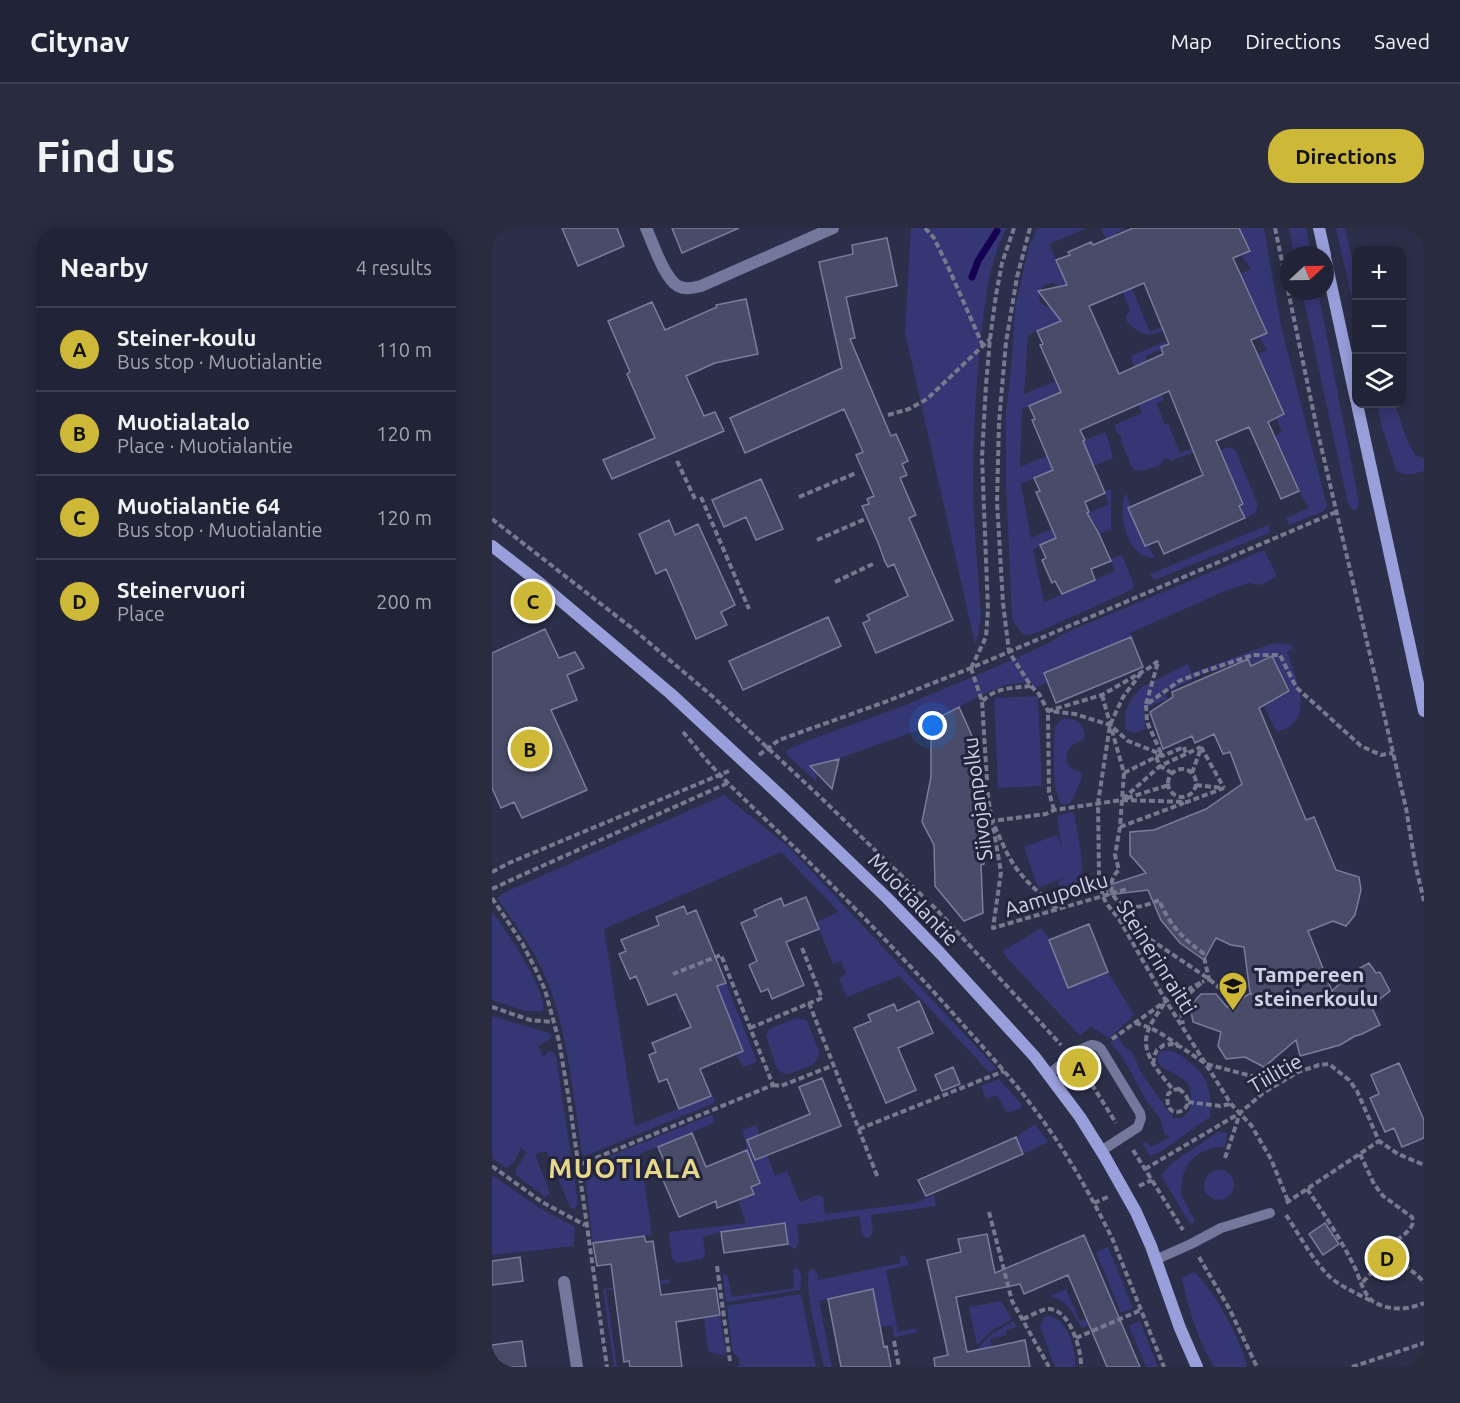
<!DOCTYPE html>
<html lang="en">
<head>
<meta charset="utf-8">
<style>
	body { margin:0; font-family:Ubuntu,sans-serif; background:#292b3f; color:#f1f3f6 }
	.controls { position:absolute; right:18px; top:18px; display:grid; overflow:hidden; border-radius:12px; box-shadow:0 3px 15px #0003 }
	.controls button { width:54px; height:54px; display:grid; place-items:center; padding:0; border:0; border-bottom:2px solid #3e4052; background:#212337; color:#f1f3f6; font:30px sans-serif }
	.compass { position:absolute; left:788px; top:18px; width:54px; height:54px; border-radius:50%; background:#212337; box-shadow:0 3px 15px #0003; rotate:68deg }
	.you { position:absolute; left:441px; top:498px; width:21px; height:21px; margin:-15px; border:4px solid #fff; border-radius:50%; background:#1a73e8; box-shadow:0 0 0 9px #1a73e833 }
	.badge { display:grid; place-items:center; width:39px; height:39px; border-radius:50%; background:#ceb837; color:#111; font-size:20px; font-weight:700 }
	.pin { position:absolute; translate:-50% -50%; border:3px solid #fff; box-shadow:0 2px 6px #0006 }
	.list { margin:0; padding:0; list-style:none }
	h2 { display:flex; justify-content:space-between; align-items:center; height:78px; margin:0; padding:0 24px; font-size:26px }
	h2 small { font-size:20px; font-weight:400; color:#a2a4ad }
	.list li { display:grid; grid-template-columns:39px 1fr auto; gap:18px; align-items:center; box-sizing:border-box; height:84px; padding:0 24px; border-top:2px solid #3e4052 }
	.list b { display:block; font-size:22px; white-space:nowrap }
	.list p { margin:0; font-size:20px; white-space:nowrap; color:#a2a4ad }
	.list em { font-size:20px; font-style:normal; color:#a2a4ad }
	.icon { flex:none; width:33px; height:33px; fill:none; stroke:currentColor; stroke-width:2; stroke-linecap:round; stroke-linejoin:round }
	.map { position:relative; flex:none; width:932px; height:1139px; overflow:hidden; border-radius:24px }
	header { display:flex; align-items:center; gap:36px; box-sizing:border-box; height:84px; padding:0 30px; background:#212337; border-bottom:2px solid #3e4052 }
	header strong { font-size:28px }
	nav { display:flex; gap:33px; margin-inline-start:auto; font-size:21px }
	.intro { display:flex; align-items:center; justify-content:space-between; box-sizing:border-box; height:144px; padding:0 36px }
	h1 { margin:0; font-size:42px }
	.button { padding:15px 27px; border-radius:24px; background:#ceb837; color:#111; font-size:21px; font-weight:700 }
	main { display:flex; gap:36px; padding:0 36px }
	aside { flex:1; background:#212337; border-radius:24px; box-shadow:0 3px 15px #0003 }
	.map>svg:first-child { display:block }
	.green { fill:#353674 }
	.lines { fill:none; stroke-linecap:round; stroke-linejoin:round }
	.stream { stroke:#150152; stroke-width:7 }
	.building { fill:#484c68; stroke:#7a7d9c; stroke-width:1.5; fill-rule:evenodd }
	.path { stroke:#77798f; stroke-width:4; stroke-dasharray:6 3; stroke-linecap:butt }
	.lane { stroke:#73789d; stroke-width:10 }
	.street { stroke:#73789d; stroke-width:12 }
	.secondary { stroke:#989fdb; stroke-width:12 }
	.labels { text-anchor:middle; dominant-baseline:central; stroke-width:6; stroke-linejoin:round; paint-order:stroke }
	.street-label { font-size:21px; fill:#d0d2e3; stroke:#23253e }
	.poi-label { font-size:21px; font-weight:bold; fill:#d0d2e3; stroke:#23253e; text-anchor:start }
	.district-label { font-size:27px; font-weight:bold; letter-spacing:1.5px; fill:#e6d789; stroke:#23253e }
</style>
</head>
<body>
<header>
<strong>Citynav</strong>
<nav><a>Map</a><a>Directions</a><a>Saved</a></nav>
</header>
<div class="intro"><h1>Find us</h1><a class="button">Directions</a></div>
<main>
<aside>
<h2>Nearby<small>4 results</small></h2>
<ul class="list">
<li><span class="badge">A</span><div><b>Steiner-koulu</b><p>Bus stop · Muotialantie</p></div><em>110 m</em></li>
<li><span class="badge">B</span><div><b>Muotialatalo</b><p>Place · Muotialantie</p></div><em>120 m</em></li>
<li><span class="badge">C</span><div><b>Muotialantie 64</b><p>Bus stop · Muotialantie</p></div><em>120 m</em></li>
<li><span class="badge">D</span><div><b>Steinervuori</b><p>Place</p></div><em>200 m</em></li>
</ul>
</aside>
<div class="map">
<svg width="932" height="1139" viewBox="0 0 932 1139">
	<rect width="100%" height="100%" fill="#2c2f49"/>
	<path class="green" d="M419,0H515C498,30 494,67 490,101C484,150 482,198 481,247C481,294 486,341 489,388L486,407L483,416L413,104Z
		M545,0H595L557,16L582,73L570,60L561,55L552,57L547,66C547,74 551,78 558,80L593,82L536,107L532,166L567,152L591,155L530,181L528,239L613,204L616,211L621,230L601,238L596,227L529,256L539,310L617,276L612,264L619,261V301L607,306L602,294L541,321L552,374L623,343L618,331L630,327L642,357L641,361L549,403L534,408L527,402L520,391L514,254V186L520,131L523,79L537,18Z
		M609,0H635L624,5L645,53L638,56L658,104L674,97L678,100C657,109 653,110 635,94L634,88L638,82L631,64L635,61Z
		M747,0H772L789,98L835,278L832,283L797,297L794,290L817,280L807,263L782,208L790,204L784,190L792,186L765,127L775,122L767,109L774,105L748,46L759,41L749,27L758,23Z
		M797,0H814L819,27H802Z
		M844,0H853L864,49V89Z
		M810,63H826L867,275L865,281L861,282L856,276Z
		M718,95L723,98L669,119L670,121L653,128L672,172L665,175L673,197L676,196L688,225L704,219L705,223L678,233L676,230L669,233L670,236L655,242L644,243L641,241L628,212L630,211L628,206H626L622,197L650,185L646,176L656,172L642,139L639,128Z
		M885,176H903L915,212L923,227L932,231V243C921,246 913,249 904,242L890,199Z
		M738,219L744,223L766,277L763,285L753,290L750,283L746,284L728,222Z
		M634,265L640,282L638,283L653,318L657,317L662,330C636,331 624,285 634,265Z
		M776,297L779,304L663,352L660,350L658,346Z
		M772,322L785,348L768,357L757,355L733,363L638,405L639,409L552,444L556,454L544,459L538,454L513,457L490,467L434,496L435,499L340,533L327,536L324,553L294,526L295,522L315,513L411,478L502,440L557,415L573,405Z
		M784,415L799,417L802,420L795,424C804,450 825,494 785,504L772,478L799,464L780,427L760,436L756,430L723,443L714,444L673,465L675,471L652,481L653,501L642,505L634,502C629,487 638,469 650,459L696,436L700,445L776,417Z
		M546,468L550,558L506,560L502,470Z
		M570,491C584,489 595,497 592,511C589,513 585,514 582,516C571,524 572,542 588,543L590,546L589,552L578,576H569C559,560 562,518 563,498Z
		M232,567L298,620L505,841L497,844L407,748L355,769L347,750L354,746L349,733L341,736L324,694L347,684L289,624L112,701L143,898L219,868L208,841L223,873L222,875L93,928L90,926C81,868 75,794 50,741C38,716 21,693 5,670L16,663Z
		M579,584L582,586L583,590C585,607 594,637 587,653L569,662L566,654L574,649L546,660L532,619L565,607L570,620L565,591L566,588Z
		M0,684C12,699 57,766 51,783H33L0,772Z
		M549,700L556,708L576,760L616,744L642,787L617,811L599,798L588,808L515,730L511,723Z
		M234,755L265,834L252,839L243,826L240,828L237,822L198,778L187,783L188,764L220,760Z
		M0,788L54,804L59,807V810L57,812L46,818L51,829L57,823L61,824L64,828L86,975L83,981L79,980L76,975L55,923L43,926L57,963L58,966L53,969L24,947V941L35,924L28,920C27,928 21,936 14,940L0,930Z
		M305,790L314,792L316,795L327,824C326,839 309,841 296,846H292L285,841L274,808L276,803L279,800Z
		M627,809L631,817L640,824L651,848L682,890H690L697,883C701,858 700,855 677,843C672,840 669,839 666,834V826C678,818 686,825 696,833C706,841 713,847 716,860C719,870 719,879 718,889L668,924L658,928L650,915L654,914L659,918L665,916L679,908L673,907L668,890L654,872L630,828L618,815Z
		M507,851L529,876V880L515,885L505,867L494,871L489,858Z
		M219,887L221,888L222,895L148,926L160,1007L101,1015L92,942L93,938Z
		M543,896L556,914L531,926L524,909Z
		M264,897L283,948L295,943L308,974L326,967L331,969L333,986L423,975L442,967L444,978L379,987C379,995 384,1005 376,1010L372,1009L370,1006L367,988L305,997L307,1015L303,1021C293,1018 294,1005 292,995L229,1004L211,1009L213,1027L210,1031L185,1035L180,1031L177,1004L254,995L246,972L262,966L259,959L268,954L255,922L251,902Z
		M726,904L735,905L733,919C711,918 691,932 690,955C689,958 689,961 689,965C691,973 698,983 702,991V995L698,996L669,947L680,935Z
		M712 957a15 15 0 1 1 30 0a15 15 0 1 1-30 0Z
		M0,947L48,980L83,999L82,1018L0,1027Z
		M616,1019L641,1080L629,1085L604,1024Z
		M409,1027L414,1029L417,1037L394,1042L406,1104L424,1100L425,1104L402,1109L400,1097L389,1099L381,1062L327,1073L340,1139H332C327,1116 312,1063 317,1042L320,1041L324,1042L327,1052L408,1035V1028Z
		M302,1040H305C311,1045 309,1054 308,1062L234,1074L231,1048L232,1047H235L236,1049L240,1069L302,1060L301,1042Z
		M702,1044C722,1062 750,1113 755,1139H722C706,1112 696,1081 690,1050Z
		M178,1051V1055L114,1062L125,1139H122L111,1061Z
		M574,1061L588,1093L609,1085L612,1091L590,1100C580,1084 577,1074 558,1068Z
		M309,1066L324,1139H246L248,1131L243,1127L240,1122L235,1078Z
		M509,1073L520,1091L501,1102L485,1117L477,1079Z
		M228,1087L234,1126L232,1128L216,1123L212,1090Z
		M556,1087C577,1093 584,1120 583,1139H563L548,1099L552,1090Z
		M522,1093L525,1099L514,1102L515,1107L498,1111L504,1139H490L486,1120L501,1105Z
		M648,1093L666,1139H654L637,1098Z"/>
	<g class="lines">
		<path class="stream" d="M480,49L486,33L505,3"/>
	</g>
	<path class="building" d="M70,0H125L132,18L86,38Z
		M180,0H247L190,25Z
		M641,0H747L758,23L741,30L775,105L759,112L792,186L776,194L807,263L789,271L757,199L724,213L751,276L747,278L753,290L672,326L666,313L653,318L636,280L711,247L677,163L588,202L593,212L591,213L613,265L593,274L597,284L595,285L607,306L619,333L599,341L603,352L570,366L563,353L560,355L550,332L554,330L548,317L564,310L544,264L548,263L542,250L561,242L540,192L543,191L537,178L569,164L548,117L551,116L545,103L569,93L546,63L575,57L564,32L578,27L576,24L599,14L601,17ZM652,55L677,116L669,119L671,126L627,146L597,78Z
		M395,10L405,58L354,69L363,110L358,111L399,208L404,206L416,233L410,236L415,247L408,250L424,287L417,290L461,392L384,425L371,395L378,392L375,387L416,368L402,336L396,339L393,334L387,317L370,278L377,276L375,271L382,268L364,227L371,224L352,181L253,225L238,190L350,140L327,34L361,26L360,17Z
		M254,71L266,126L223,135L194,148L212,188L223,184L232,203L120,251L111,232L163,210L135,146L138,144L116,93L160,74L173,102L225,79L224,77Z
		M269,251L291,301L264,312L254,289L232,299L220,272Z
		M177,292L183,307L206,296L243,377L229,384L235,397L204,411L174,341L164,346L147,306Z
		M336,389L349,418L251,462L237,433Z
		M53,401L67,430L83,424L92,440L75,447L85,472L59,482L95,562L30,590L22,574L9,580L0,560V425Z
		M639,409L651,439L564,475L552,445Z
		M780,428L797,463L767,480L814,592L822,589L844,642L867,649L869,662L863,687L854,698L841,693L816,703L840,763L859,745L877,735L884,745L888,744L898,763L879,778L888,797L870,806L863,808L848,817L808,828L804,812L772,839L753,829L734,831L726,818L729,804L701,794L698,778L709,766H724L735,779L757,766H760L758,765L752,719L739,717L724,710L712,732L688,715L669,692L656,662L616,667L614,658L654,645L638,627V604L662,602L714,581L750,556L738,524L731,526L722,506L703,515L700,508L671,521L658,484L681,469L680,464L756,431L759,438Z
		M467,479L480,508L492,636L489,637L491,685L472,693L443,658L442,617L430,594L439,549V509L434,496Z
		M347,531L340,561L318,538Z
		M314,669L327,701L294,714L312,757L280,771L276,761L269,764L257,737L265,733L249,695L265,688L262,682L289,670L292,678Z
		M192,678L195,686L204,682L234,755L225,758L251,823L208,841L219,868L187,881L175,851L167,854L157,827L164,824L160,815L199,799L184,766L156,777L144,748L138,751L127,726L134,723L129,712L167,697L164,689Z
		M597,696L616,744L576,760L557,712Z
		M427,773L441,805L406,820L424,862L394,875L362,800L379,793L376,787L402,776L405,783Z
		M907,835L932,892V910L910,919L902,900L893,904L878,870L887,866L879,847Z
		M461,839L468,856L450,863L443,847Z
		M330,850L349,898L263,932L255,912L318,886L307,859Z
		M200,905L214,939L255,922L268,955L259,959L262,966L225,980L224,973L187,989L168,945L176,942L166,919Z
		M524,909L531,926L434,968L426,952Z
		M293,995L296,1016L232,1025L229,1004Z
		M833,995L847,1016L831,1027L817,1006Z
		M495,1006L503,1045L592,1007L648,1139H615L576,1047L532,1066L528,1056L464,1069L475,1124L533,1112L538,1139H443L442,1130L456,1127L435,1032L469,1024L466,1011Z
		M152,1008L154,1014L161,1013L169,1067L224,1060L228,1087L184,1094L190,1139H138L137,1133L132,1134L119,1036L105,1038L101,1015Z
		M28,1029L31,1053L0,1057V1033Z
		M381,1061L392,1119L395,1118L399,1139H349L336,1071Z
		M30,1113L34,1139H0V1117Z"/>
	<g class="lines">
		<path class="path" d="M433,0L442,10L457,41L491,118
			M538,0L525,49L514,114L507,194L505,274L511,375L517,424L539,458L547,466L556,483L583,486L618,497L636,513L669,526L670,528L692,519L694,526
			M783,0L825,201L914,580L923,635L932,673
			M396,187L417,181L435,171L498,111
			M185,233L203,271
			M209,269L257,381
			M307,269L364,245
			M0,291L141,401L220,468L324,565L444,681L569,817
			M325,312L373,291
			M343,354L383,335
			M479,440L494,409L496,382L490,229L494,157L498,111L504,67L510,35L522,0
			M479,440L490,473L496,569L509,644L501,700L635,661
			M649,445L631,469L618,497L606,575L607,646L611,668L614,675L627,691L674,773L739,876L759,897L779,931L796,973
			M610,467L632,545L628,599L623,627L627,642C613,654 619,676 638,679C648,680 658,676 667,672C677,696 690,710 711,725L717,751L710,754
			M491,473C503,459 523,460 539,458
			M654,476L666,434
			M191,504C200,514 208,525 217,535C244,565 275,592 304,621C362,679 419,737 473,799C497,826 522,853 543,882C573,921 598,966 620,1010L672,1139
			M709,519L732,560
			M669,525L655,494L654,477L687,453L713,443L761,427H788L804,459L869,518L889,527L901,525
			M267,527L287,512L393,474L479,440L844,284
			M664,529L668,538L680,545
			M676 555a14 14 0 1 1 28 0a14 14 0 1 1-28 0Z
			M632,545L670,526
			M700,545L709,520
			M704,557L730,560
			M635,570L677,557
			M631,571L668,538L709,519
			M562,582L557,564L556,483L610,467L657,440L666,433
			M628,599L692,575
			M0,644L17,635L237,543
			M0,661L30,647L236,555
			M0,670L30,715L44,742L53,762L67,813L78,878L115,1139
			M565,681C551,668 536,656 524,640C514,626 508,609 500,593L554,586L562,582L630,572L695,574L732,560
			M628,691L717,751L738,769
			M317,775L386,950
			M672,776C666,785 658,795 655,806C649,827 670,847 681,862
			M0,779L38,792L61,794
			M643,795C660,799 672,807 686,817
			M258,800L330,770L310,720
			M620,811L674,773L710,754C695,767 686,774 691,796
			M802,832L806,844
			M661,836L663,826L665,822L672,817L681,816L689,819L714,836L786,855
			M589,842L599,855L624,895
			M281,857L289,858L342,837
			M687,861C714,879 670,900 676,866L681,862Z
			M696,874L728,878L739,876
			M367,901L512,843
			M641,922L691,1002
			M868,926L882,956L891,968L920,989C921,994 922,994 919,999C915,1006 906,1010 901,1017C896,1025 896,1032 887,1037L884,1048L881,1043L870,1055
			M733,930L748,885
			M87,937L281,857L229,727L181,746
			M0,938L50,974L93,997
			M653,941L748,885L771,865L806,844L827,837L837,836L857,852L865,863L887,913L906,926L932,937
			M647,958L660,952
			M815,961C833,987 850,1013 864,1042C868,1051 872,1068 882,1074C898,1083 916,1082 932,1075
			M602,975L618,968
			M794,975L887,913
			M497,984L520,1073L557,1139
			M794,987C807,1006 818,1028 835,1046C846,1058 865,1065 879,1073
			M707,1029L738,1082L765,1139
			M895,1030C909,1037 923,1042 932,1055
			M225,1038L238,1133
			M531,1091C539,1088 549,1081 557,1081C578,1081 590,1123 589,1139
			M584,1110L649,1082
			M402,1113L407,1139
			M860,1139L932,1115"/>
		<path class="lane" d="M557,846C567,839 589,819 600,817C605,817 605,818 609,821L648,885L649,890L646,899L609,923
			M663,1032L699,1016L729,1000L778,985"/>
		<path class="street" d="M154,0C161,15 172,50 186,58C193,62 202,60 209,58L341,0
			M72,1054L85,1139"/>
		<path class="secondary" d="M827,0L833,27
			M833,29L864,172
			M865,176L932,483
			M0,318L49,356L179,466L292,571L395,670L448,725L543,829L588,889L613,929L644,984L659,1018L688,1100L705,1139"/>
	</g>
	<defs>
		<g id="school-pin" transform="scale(1.5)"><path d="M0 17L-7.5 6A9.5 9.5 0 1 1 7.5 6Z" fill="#ceb837" stroke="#23253e"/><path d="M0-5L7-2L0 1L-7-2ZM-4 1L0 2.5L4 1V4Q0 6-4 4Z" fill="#111"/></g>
	</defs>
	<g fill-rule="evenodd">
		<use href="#school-pin" x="741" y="758"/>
	</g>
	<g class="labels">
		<g class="street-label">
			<text transform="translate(485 571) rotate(-97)">Siivojanpolku</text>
			<text transform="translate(564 666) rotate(-17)">Aamupolku</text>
			<text transform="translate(422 671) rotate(46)">Muotialantie</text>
			<text transform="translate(665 729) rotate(58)">Steinerinraitti</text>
			<text transform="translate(783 845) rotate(-30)">Tiilitie</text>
		</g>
		<g class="poi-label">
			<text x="762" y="746">Tampereen<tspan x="762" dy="24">steinerkoulu</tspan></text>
		</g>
		<g class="district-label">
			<text x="133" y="940">MUOTIALA</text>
		</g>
	</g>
</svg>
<div class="controls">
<button>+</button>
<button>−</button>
<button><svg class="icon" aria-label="layers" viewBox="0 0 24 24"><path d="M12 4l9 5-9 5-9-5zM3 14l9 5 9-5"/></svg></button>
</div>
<svg class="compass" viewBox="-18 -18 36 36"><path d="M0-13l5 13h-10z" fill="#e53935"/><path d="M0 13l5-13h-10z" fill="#a2a4ad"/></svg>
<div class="you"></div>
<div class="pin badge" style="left:587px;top:840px">A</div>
<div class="pin badge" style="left:38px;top:521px">B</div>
<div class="pin badge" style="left:41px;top:373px">C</div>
<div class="pin badge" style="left:895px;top:1030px">D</div>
</div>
</main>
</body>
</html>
